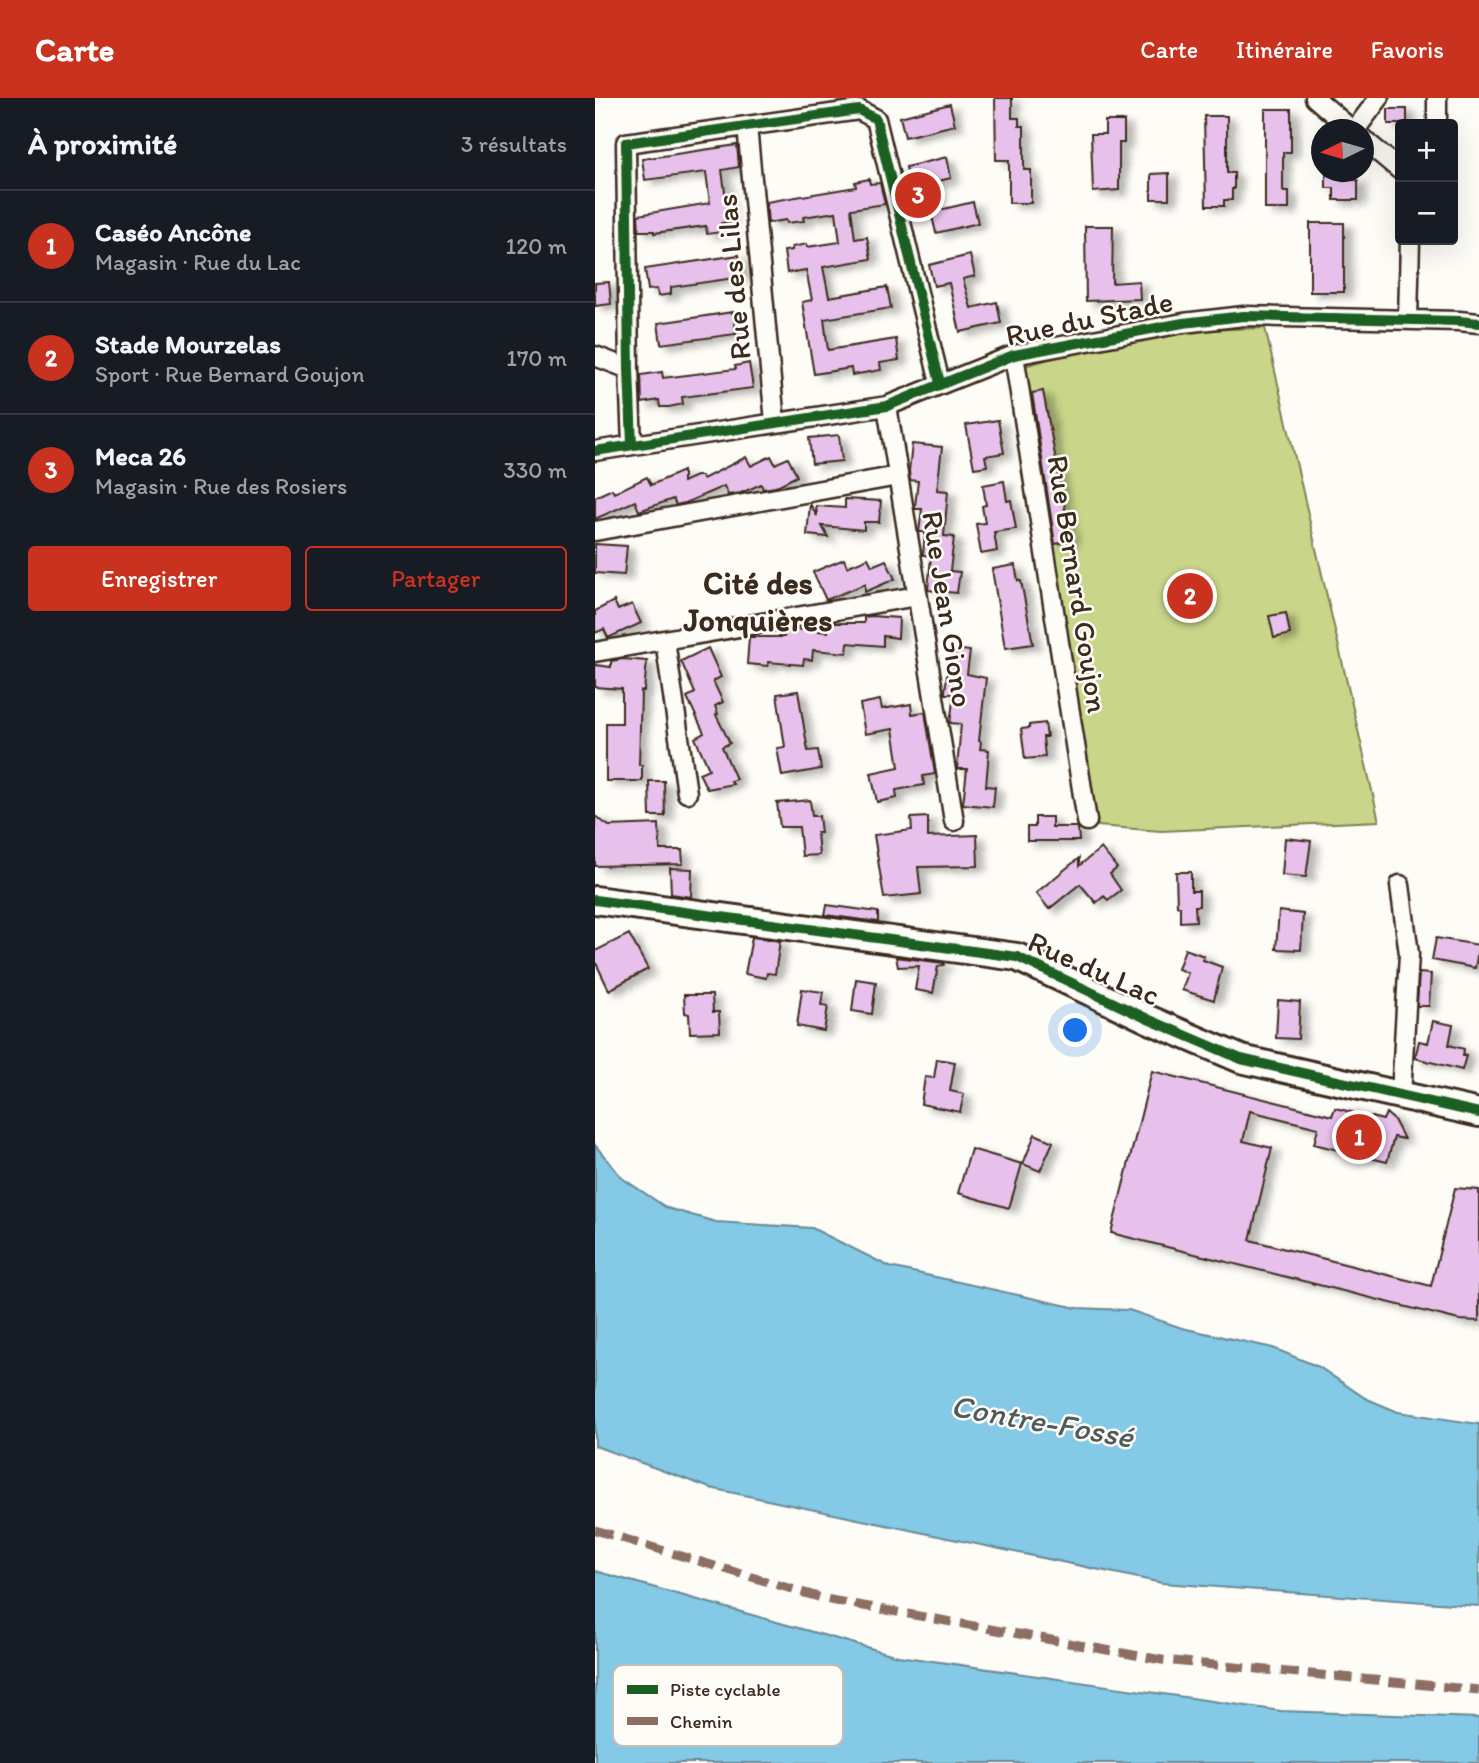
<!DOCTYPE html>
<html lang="fr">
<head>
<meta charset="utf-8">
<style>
	body { margin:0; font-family:Itim,sans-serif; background:#20242c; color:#f1f3f6 }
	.controls { position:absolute; right:21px; top:21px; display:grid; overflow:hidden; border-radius:7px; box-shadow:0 7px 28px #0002 }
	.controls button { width:63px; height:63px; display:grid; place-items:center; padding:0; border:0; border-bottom:2px solid #363941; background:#171b24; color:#f1f3f6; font:35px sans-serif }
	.compass { position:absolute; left:716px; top:21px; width:63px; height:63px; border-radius:50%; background:#171b24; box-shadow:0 7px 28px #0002; rotate:265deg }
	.you { position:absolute; left:481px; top:933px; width:24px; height:24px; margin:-18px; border:5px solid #fff; border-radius:50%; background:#1a73e8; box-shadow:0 0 0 10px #1a73e833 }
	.badge { display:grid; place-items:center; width:46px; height:46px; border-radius:50%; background:#c8321e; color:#fff; font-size:23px; font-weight:700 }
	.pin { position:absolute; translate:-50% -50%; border:4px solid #fff; box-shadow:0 2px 7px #0006 }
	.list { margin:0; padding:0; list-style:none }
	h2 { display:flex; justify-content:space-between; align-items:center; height:91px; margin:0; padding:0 28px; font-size:30px }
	h2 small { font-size:23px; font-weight:400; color:#9ea1a6 }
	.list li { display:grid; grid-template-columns:46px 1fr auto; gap:21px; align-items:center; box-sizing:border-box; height:112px; padding:0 28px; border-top:2px solid #363941 }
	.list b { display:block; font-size:26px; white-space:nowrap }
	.list p { margin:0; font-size:23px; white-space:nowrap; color:#9ea1a6 }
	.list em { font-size:23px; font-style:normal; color:#9ea1a6 }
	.actions { display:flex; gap:14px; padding:21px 28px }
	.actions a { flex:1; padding:16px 0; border:2px solid #c8321e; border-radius:7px; text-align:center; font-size:24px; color:#c8321e }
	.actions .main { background:#c8321e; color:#fff }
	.map { position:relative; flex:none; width:884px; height:1665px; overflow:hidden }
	header { display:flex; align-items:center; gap:42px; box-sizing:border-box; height:98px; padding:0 35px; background:#c8321e; color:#fff }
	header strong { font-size:33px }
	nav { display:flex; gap:38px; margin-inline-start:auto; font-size:24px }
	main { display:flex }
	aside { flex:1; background:#171b24 }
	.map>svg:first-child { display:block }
	.green { fill:#c9d589; stroke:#828054; stroke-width:2 }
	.water { fill:#84c9e5; stroke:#678995; stroke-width:2 }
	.building { fill:#e7c1eb; stroke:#3b2a1e; stroke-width:2; filter:url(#shadow) }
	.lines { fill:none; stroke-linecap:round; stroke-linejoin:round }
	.street-casing { stroke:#3b2a1e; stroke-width:23 }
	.secondary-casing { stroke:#3b2a1e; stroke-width:32 }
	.street { stroke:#fdfcf7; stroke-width:18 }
	.secondary { stroke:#fdfcf7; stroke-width:26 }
	.quiet { stroke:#8d6e63; stroke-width:9; stroke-dasharray:18 9; stroke-linecap:butt }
	.cycleway-casing { stroke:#fdfcf7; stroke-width:15 }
	.cycleway { stroke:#1b5e20; stroke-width:10 }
	.labels { text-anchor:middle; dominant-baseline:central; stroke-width:5; stroke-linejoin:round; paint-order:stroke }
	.street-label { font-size:30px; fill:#3b2a1e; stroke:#fdfcf7 }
	.neighbourhood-label { font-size:32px; font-weight:bold; fill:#3b2a1e; stroke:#fdfcf7 }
	.water-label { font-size:32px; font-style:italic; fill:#515a5a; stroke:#fdfcf7 }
	.key { fill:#fdfcf7; stroke:#c3bdb6; stroke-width:2 }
	.key-label { font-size:19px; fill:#3b2a1e }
</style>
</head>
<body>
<header>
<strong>Carte</strong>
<nav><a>Carte</a><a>Itinéraire</a><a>Favoris</a></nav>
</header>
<main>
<aside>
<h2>À proximité<small>3 résultats</small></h2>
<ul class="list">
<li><span class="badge">1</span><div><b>Caséo Ancône</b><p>Magasin · Rue du Lac</p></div><em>120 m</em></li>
<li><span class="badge">2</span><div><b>Stade Mourzelas</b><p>Sport · Rue Bernard Goujon</p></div><em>170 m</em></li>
<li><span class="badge">3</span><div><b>Meca 26</b><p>Magasin · Rue des Rosiers</p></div><em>330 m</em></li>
</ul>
<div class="actions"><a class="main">Enregistrer</a><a>Partager</a></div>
</aside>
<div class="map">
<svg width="884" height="1665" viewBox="0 0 884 1665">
	<defs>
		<filter id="shadow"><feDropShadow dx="8" dy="4.5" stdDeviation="3.5" flood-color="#0004"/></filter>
	</defs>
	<rect width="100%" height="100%" fill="#fdfcf7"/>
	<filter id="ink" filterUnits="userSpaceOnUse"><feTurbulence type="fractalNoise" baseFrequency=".0143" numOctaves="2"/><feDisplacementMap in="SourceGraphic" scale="14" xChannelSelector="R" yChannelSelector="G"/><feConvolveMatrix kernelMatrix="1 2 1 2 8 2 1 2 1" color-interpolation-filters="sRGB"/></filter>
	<g filter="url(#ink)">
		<path class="green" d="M670,230L784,723L566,733L503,728L414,273C471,255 540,237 600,233C623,231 647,231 670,230Z"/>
		<path class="water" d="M0,1047L27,1080L72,1110L121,1124L217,1130L295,1169L482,1210L534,1212L587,1230L678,1250L724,1269L770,1300L803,1314L884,1326V1508L567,1485L115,1390L0,1348Z
			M0,1473L303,1558L686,1613L884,1620V1665H0Z"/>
		<path class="building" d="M400,0H417V20H424V28H429V72H436V105H414V62H401Z
			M355,6L360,27L310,39L305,19Z
			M670,11H696V54H688V93H694V111H670Z
			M793,11H812V26H793Z
			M609,18H632V75H639V91H637V102H629V108H611Z
			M510,23H529V45H524V92L498,94L496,36H510Z
			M142,47L144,69L127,72L134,124L126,125L127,134L112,136L111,128L59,135V133H44L43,117L115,105L111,74L50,82L47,61Z
			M352,59L356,80L315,90L311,69Z
			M731,74H747V82H763V102H739V90H731Z
			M574,75V101H556V76Z
			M274,81L275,86L285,85L290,106L256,111L260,141L272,139L276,161L228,169L234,199L292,189L296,210L229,221L233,252L301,241L304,262L285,265L286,272L257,277L256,270L219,276L207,204L217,202L211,172L192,175L189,153L197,152V149L212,146V149L245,144L241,114L208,119L209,123L192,125L191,122L173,125L171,104L261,89L260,84Z
			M378,104L383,125L341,135L336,114Z
			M715,125H749V194H715Z
			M490,128H518L517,185L544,183L545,201L491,203Z
			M144,157L147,179L76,189V196L63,198L62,191L53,192L50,171Z
			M375,157L380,178L368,181L376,210L402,204L406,225L365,234L354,185L339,188L334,167Z
			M14,184L16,206L0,208V185Z
			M138,214L141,236L66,246L63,225Z
			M154,265L158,290L87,299L88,306L74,309H65L64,302L47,305L46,277L67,274L68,280L141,271L140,268Z
			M448,293L476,443L460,446L437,295Z
			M403,322L409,355L390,358L392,368L379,370L371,327Z
			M244,337L247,363L217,366L214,340Z
			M317,346L347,349L342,392L353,393L349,438L359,439L355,473L365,474L362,495L333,492L336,458L328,457L330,434H324L327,411H320V408L323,383L315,382L314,373Z
			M176,358L180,366L193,360L202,378L180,389L168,391L166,386L146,395L133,397L129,388L90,405L81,407L78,401L44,413L40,403L0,421V399L17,391L19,395L52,379L56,387L88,373V384L101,378H106L108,381L151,359L156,368Z
			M409,383L412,403L416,402L421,431L399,434L402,453L386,456L381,426L390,425L387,408L391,407L388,387Z
			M250,401L286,403L284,424H269V432L227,428L233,439L212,437L215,406L222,418L221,408L250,410Z
			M0,446L32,448L29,477L0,475Z
			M273,460L277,468L291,462L300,481L270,494V486L231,502L218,474L249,461L252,469Z
			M420,467L423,483H426L438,546L410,550L397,471Z
			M19,503L23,512L37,506L46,525L13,540L9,531L0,535V513Z
			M691,515L695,536L679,540L674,518Z
			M276,518L304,520L303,540L288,538V548L253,545L252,555L218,552L217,562L209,561L208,567L173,564V568L152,566L154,539H189L190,533L197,531L233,534L234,525H269V519Z
			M113,550L126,579L118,583L128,604L120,608L123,616L121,617L135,645L127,649L141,681L136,683L138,686L112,691L104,675L114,671L100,640L109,635L92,599L100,595L86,563Z
			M360,551L375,553L372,576L391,580L384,643L386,644L385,651L394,652L391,688L400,689L398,709L368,706L372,671H362L366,626L355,625L359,596H350V593L354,560L359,561Z
			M28,561L52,563L49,593H46L44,667H47V683H11V625H27V591L0,589V567L16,569V563Z
			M203,593L213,653L223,652L226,671L187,678L182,650L190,649L182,596Z
			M285,602L287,611L316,606L317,616L330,614L340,676L328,678L329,687L301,692L302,700L282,704L276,675L304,669L298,631L270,636L265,606Z
			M450,625L452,639H448L450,659L430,661L426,631L434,630V627Z
			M54,683H69L70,718H55Z
			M215,702L217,718H224L226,735H222L224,757L207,758L204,729H185L182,705Z
			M0,718L14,728L64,726L65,752H87L88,766L0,768Z
			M333,719V739L382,737L383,768L323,769L326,796L289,800L279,737L317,732L316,720Z
			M440,719H457V729H483L484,743H432V729H440Z
			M690,740L716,743L711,779L687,777Z
			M506,750L522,770L515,776L526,792L513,802L509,798L501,805L485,786L454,811L441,795L484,760V768Z
			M75,770L97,771L96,799L76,796Z
			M581,774H596V793H604V808H600L601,823L585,824V808H582Z
			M232,807L283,814V824L230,817Z
			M684,813L708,816L706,852L681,851Z
			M34,836L53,871L14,892L0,863V853Z
			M157,839L185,843L180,876L172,875L171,880L150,876Z
			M841,840L884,847L880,870L837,862Z
			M590,851L609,858L608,862L627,869L619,902L587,892L593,875L583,871Z
			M301,859L349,865V867L343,868L338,895L320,892L324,868L303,869Z
			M824,875L836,876L834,908H822Z
			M261,881L281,884L277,916L257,913Z
			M207,891L228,894L226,907L233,908L229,933L202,928Z
			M89,897H117L118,914H124L125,934L95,935L94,916L90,915Z
			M683,902L705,904L703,941L681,940Z
			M838,923L858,927L854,947L869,951L868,958H871L867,972L820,960L824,943L833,945Z
			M342,961L360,964L355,993L369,996L365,1014L326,1006L330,979L339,980Z
			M557,973L737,1018L740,1010L788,1022L791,1015L799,1022L809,1041L799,1039L792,1064L719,1046L723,1030L655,1013L648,1043L677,1050L655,1142L836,1188L860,1090L884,1092V1223L864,1222L516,1135Z
			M440,1036L458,1044L445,1073L428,1066Z
			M376,1051L427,1066L414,1110L363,1095Z"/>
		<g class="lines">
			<g class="street-casing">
				<path id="street" d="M720,0L757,32
					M842,0V26
					M152,28L180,324
					M760,32L784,0
					M768,41L805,72
					M813,222L815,142
					M419,257L492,723
					M0,258L34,271
					M292,308L359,723
					M37,347L34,271L31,45L264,12L281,21L345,285
					M0,353L292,308L419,257L588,225L649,218L864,223L884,225
					M0,433L303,378
					M70,542L92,695
					M0,554L322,498
					M805,787L814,856L806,998"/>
			</g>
			<g class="secondary-casing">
				<path id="secondary" d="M0,802L422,859L555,922L646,961L884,1015"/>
			</g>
			<use href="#street" class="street"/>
			<use href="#secondary" class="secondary"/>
			<path class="quiet" d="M0,1432L230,1501L567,1562L884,1592"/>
			<g class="cycleway-casing">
				<path id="cycleway" d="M37,347L34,271L31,45L264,12L281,21L345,285
					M0,353L292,308L419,257L588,225L649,218L864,223L884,225
					M0,802L422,859L555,922L646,961L884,1015"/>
			</g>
			<use href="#cycleway" class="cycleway"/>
		</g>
	</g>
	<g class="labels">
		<g class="street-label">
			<text transform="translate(138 179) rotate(-95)">Rue des Lilas</text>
			<text transform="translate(494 220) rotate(-12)">Rue du Stade</text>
			<text transform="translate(483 486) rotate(81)">Rue Bernard Goujon</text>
			<text transform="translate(353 511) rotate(81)">Rue Jean Giono</text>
			<text transform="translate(499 870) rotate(24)">Rue du Lac</text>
		</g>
		<g class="neighbourhood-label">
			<text x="163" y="485">Cité des<tspan x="163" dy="37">Jonquières</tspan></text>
		</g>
		<g class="water-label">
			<text transform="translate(447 1323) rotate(10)">Contre-Fossé</text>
		</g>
	</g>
	<rect x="18" y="1567" width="230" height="81" rx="10" class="key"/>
	<rect x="32" y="1587" width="31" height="9" fill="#1b5e20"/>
	<rect x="32" y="1619" width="31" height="8" fill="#8d6e63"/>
	<g class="key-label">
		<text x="75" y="1598">Piste cyclable</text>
		<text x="75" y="1630">Chemin</text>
	</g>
</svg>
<div class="controls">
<button>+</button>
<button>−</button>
</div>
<svg class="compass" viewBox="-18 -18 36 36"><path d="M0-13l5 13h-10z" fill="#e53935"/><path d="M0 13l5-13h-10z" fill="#9ea1a6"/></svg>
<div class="you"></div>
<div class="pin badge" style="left:764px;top:1039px">1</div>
<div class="pin badge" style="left:595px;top:498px">2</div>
<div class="pin badge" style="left:323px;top:97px">3</div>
</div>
</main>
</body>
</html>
